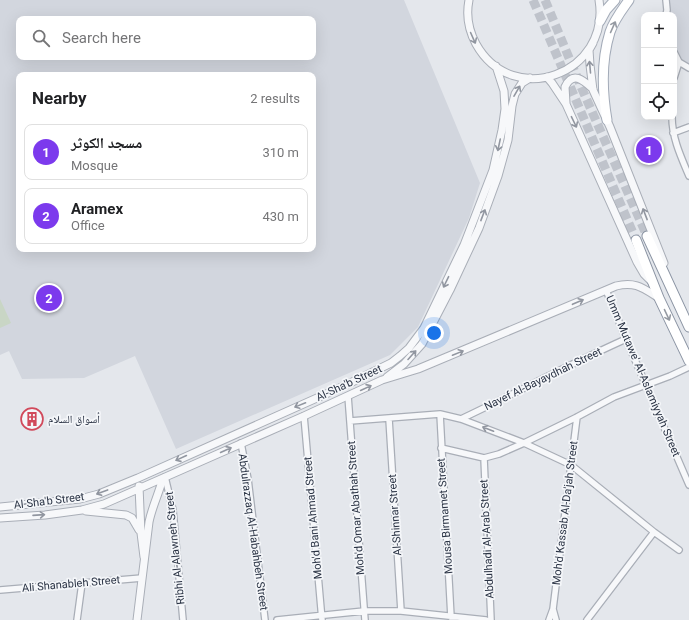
<!DOCTYPE html>
<html lang="en">
<head>
<meta charset="utf-8">
<style>
	body { margin:0; font-family:Roboto,"Noto Naskh Arabic",sans-serif; background:#f6f6f6; color:#202124 }
	.controls { position:absolute; right:12px; top:12px; display:grid; overflow:hidden; border-radius:8px; box-shadow:0 4px 16px #0002 }
	.controls button { width:36px; height:36px; display:grid; place-items:center; padding:0; border:0; border-bottom:1px solid #e0e0e0; background:#fff; color:#202124; font:20px sans-serif }
	.you { position:absolute; left:434px; top:333px; width:14px; height:14px; margin:-10px; border:3px solid #fff; border-radius:50%; background:#1a73e8; box-shadow:0 0 0 6px #1a73e833 }
	.badge { display:grid; place-items:center; width:26px; height:26px; border-radius:50%; background:#7c3aed; color:#fff; font-size:13px; font-weight:700 }
	.pin { position:absolute; translate:-50% -50%; border:2px solid #fff; box-shadow:0 1px 4px #0006 }
	.list { margin:0; padding:0; list-style:none }
	h2 { display:flex; justify-content:space-between; align-items:center; height:52px; margin:0; padding:0 16px; font-size:17px }
	h2 small { font-size:13px; font-weight:400; color:#757577 }
	.list li { display:grid; grid-template-columns:26px 1fr auto; gap:12px; align-items:center; box-sizing:border-box; height:56px; margin:0 8px 8px; padding:0 8px; border:1px solid #e0e0e0; border-radius:8px }
	.list b { display:block; font-size:15px; white-space:nowrap }
	.list p { margin:0; font-size:13px; white-space:nowrap; color:#757577 }
	.list em { font-size:13px; font-style:normal; color:#757577 }
	.icon { flex:none; width:22px; height:22px; fill:none; stroke:currentColor; stroke-width:2; stroke-linecap:round; stroke-linejoin:round }
	.map { position:relative; flex:none; width:689px; height:620px; overflow:hidden }
	.search { position:absolute; background:#fff; box-shadow:0 4px 16px #0002; left:16px; top:16px; width:300px; height:44px; display:flex; align-items:center; gap:10px; box-sizing:border-box; padding:0 14px; border-radius:8px; color:#757577; font-size:15px }
	.panel { position:absolute; background:#fff; box-shadow:0 4px 16px #0002; left:16px; top:72px; width:300px; height:180px; border-radius:8px }
	.map>svg:first-child { display:block }
	.built { fill:#d2d6de; fill-rule:evenodd }
	.green { fill:#c9d6c5 }
	.lines { fill:none; stroke-linecap:round; stroke-linejoin:round }
	.trunk-tunnel { stroke:#bfc3cb; stroke-width:9; stroke-dasharray:9 4.5; stroke-linecap:butt }
	.minor-casing { stroke:#a9aeb7; stroke-width:8 }
	.tertiary-casing { stroke:#a9aeb7; stroke-width:9 }
	.primary-casing { stroke:#a3abb8; stroke-width:11 }
	.trunk-casing { stroke:#8b94a3; stroke-width:11 }
	.minor { stroke:#f7f8fa; stroke-width:5.5 }
	.tertiary { stroke:#f7f8fa; stroke-width:7 }
	.primary { stroke:#fff; stroke-width:9 }
	.trunk { stroke:#fff; stroke-width:9 }
	.oneway { stroke:#959aa2 }
	.oneway2 { stroke:#9196a0 }
	.labels { text-anchor:middle; dominant-baseline:central; stroke-width:3.5; stroke-linejoin:round; paint-order:stroke }
	.street-label { font-size:11px; fill:#2b3445; stroke:#f4f6f9 }
	.poi-label { font-size:11px; fill:#2b3445; stroke:#f4f6f9; text-anchor:start }
</style>
</head>
<body>
<div class="map">
<svg width="689" height="620" viewBox="0 0 689 620">
	<rect width="100%" height="100%" fill="#e4e7ec"/>
	<path class="built" d="M0,0H404L480,183L469,218L418,327L390,355L176,449L135,356L84,378L22,379L9,351L0,355ZM19,19H313V57H19ZM19,75H313V249H19Z
		M663,0H689V68H686L674,52V15H663L664,10Z"/>
	<path class="green" d="M0,299L11,323L0,328Z"/>
	<g class="lines">
		<path class="trunk-tunnel" d="M533,0L636,240
			M545,0L582,89L647,236"/>
		<g class="minor-casing">
			<path id="minor" d="M666,15L667,10L666,0
				M674,52L679,62L689,68
				M674,78L679,62
				M672,117C672,138 681,157 689,176
				M673,133L689,127
				M606,290L626,339L689,485
				M348,396L365,620
				M440,414L451,617
				M304,416L322,620
				M389,419L401,611
				M461,419C516,393 570,364 626,339
				M350,421L440,414L461,419L524,443L571,465L654,532L679,550
				M241,443L248,479L265,620
				M441,448L484,458L499,454L524,443L577,417L614,397L670,376L689,367
				M484,458L491,620
				M165,477L173,510L183,620
				M0,590L142,578
				M553,609L556,620
				M77,620L82,583
				M277,620L364,611H401L486,620
				M549,620L553,609L577,417
				M587,620L654,532"/>
		</g>
		<g class="tertiary-casing">
			<path id="tertiary" d="M469,0C466,15 469,31 476,44C513,110 611,74 599,0
				M593,43L589,50L590,65L593,90L610,127L664,263
				M547,77L552,83L566,104L637,262L644,274L651,281
				M566,103L565,87C573,70 584,81 593,89
				M387,377L404,364L422,344L450,290L479,228L498,176L508,140L512,106L515,94L522,83L530,78
				M139,486L141,533L144,557
				M0,507L80,499L99,494L138,478L346,385L391,363L400,356L409,348L424,328L464,245L493,170L502,130L505,109L504,91L496,66
				M86,511L126,515L132,518L139,530
				M0,518L45,515L82,510L104,504L304,416L382,380L418,369L616,286C635,281 643,288 659,298
				M137,620L149,522C152,507 159,493 163,478"/>
		</g>
		<g class="primary-casing">
			<path id="primary" d="M600,21L606,10L615,0
				M607,120C602,91 601,61 610,32C614,20 622,10 629,0"/>
		</g>
		<g class="trunk-casing">
			<path id="trunk" d="M647,236L689,327
				M636,240L659,298L689,361"/>
		</g>
		<use href="#minor" class="minor"/>
		<use href="#tertiary" class="tertiary"/>
		<use href="#primary" class="primary"/>
		<use href="#trunk" class="trunk"/>
	</g>
	<defs><path id="oneway-shaft" d="M-6 0H5M1.5-3L5.5 0L1.5 3" fill="none" stroke-width="1.6" stroke-linecap="round" stroke-linejoin="round"/></defs>
	<g class="oneway">
		<use href="#oneway-shaft" transform="translate(613 27) rotate(-66)"/>
		<use href="#oneway-shaft" transform="translate(667 315) rotate(65)"/>
	</g>
	<g class="oneway2">
		<use href="#oneway-shaft" transform="translate(473 38) rotate(66)"/>
		<use href="#oneway-shaft" transform="translate(590 67) rotate(-95)"/>
		<use href="#oneway-shaft" transform="translate(517 91) rotate(-60)"/>
		<use href="#oneway-shaft" transform="translate(574 122) rotate(64)"/>
		<use href="#oneway-shaft" transform="translate(499 145) rotate(102)"/>
		<use href="#oneway-shaft" transform="translate(645 214) rotate(-111)"/>
		<use href="#oneway-shaft" transform="translate(483 215) rotate(-69)"/>
		<use href="#oneway-shaft" transform="translate(446 282) rotate(116)"/>
		<use href="#oneway-shaft" transform="translate(578 302) rotate(-23)"/>
		<use href="#oneway-shaft" transform="translate(458 353) rotate(-22)"/>
		<use href="#oneway-shaft" transform="translate(412 355) rotate(-48)"/>
		<use href="#oneway-shaft" transform="translate(366 388) rotate(-25)"/>
		<use href="#oneway-shaft" transform="translate(300 405) rotate(158)"/>
		<use href="#oneway-shaft" transform="translate(488 429) rotate(-159)"/>
		<use href="#oneway-shaft" transform="translate(226 450) rotate(-24)"/>
		<use href="#oneway-shaft" transform="translate(181 458) rotate(155)"/>
		<use href="#oneway-shaft" transform="translate(102 492) rotate(160)"/>
		<use href="#oneway-shaft" transform="translate(39 515) rotate(-4)"/>
	</g>
	<defs>
		<g id="building-ring" transform="scale(1.15)"><circle r="9.5" fill="#f4f6f9" stroke="#d1495b" stroke-width="1.5"/><path d="M-4-6H4V6H1V3H-1V6H-4ZM-2.5-4.3h1.7v1.8h-1.7ZM.8-4.3h1.7v1.8H.8ZM-2.5-1h1.7V.8h-1.7ZM.8-1h1.7V.8H.8Z" fill="#d1495b"/></g>
	</defs>
	<g fill-rule="evenodd">
		<use href="#building-ring" x="32" y="419"/>
	</g>
	<g class="labels">
		<g class="street-label">
			<text transform="translate(643 376) rotate(67)">Umm Mutawe' Al-Aslamiyyah Street</text>
			<text transform="translate(543 379) rotate(-26)">Nayef Al-Bayaydhah Street</text>
			<text transform="translate(349 383) rotate(-25)">Al-Sha'b Street</text>
			<text transform="translate(49 501) rotate(-7)">Al-Sha'b Street</text>
			<text transform="translate(356 508) rotate(-94)">Moh'd Omar Abathah Street</text>
			<text transform="translate(565 513) rotate(-83)">Moh'd Kassab Al-Da'jah Street</text>
			<text transform="translate(395 515) rotate(-94)">Al-Shinnar Street</text>
			<text transform="translate(445 516) rotate(-94)">Mousa Birmamet Street</text>
			<text transform="translate(313 518) rotate(-95)">Moh'd Bani Ahmad Street</text>
			<text transform="translate(253 532) rotate(82)">Abdulrazzaq Al-Habahbeh Street</text>
			<text transform="translate(487 539) rotate(-93)">Abdulhadi Al-Arab Street</text>
			<text transform="translate(175 548) rotate(-96)">Ribhi Al-Alawneh Street</text>
			<text transform="translate(71 584) rotate(-5)">Ali Shanableh Street</text>
		</g>
		<g class="poi-label">
			<text x="48" y="419">أسواق السلام</text>
		</g>
	</g>
</svg>
<div class="controls">
<button>+</button>
<button>−</button>
<button><svg class="icon" aria-label="locate" viewBox="0 0 24 24"><circle cx="12" cy="12" r="6"/><path d="M12 2v4M12 18v4M2 12h4M18 12h4"/></svg></button>
</div>
<div class="you"></div>
<div class="pin badge" style="left:649px;top:150px">1</div>
<div class="pin badge" style="left:49px;top:298px">2</div>
<div class="search"><svg class="icon" aria-label="search" viewBox="0 0 24 24"><circle cx="10" cy="10" r="6"/><path d="M15 15l6 6"/></svg>Search here</div>
<section class="panel">
<h2>Nearby<small>2 results</small></h2>
<ul class="list">
<li><span class="badge">1</span><div><b>مسجد الكوثر</b><p>Mosque</p></div><em>310 m</em></li>
<li><span class="badge">2</span><div><b>Aramex</b><p>Office</p></div><em>430 m</em></li>
</ul>
</section>
</div>
</body>
</html>
